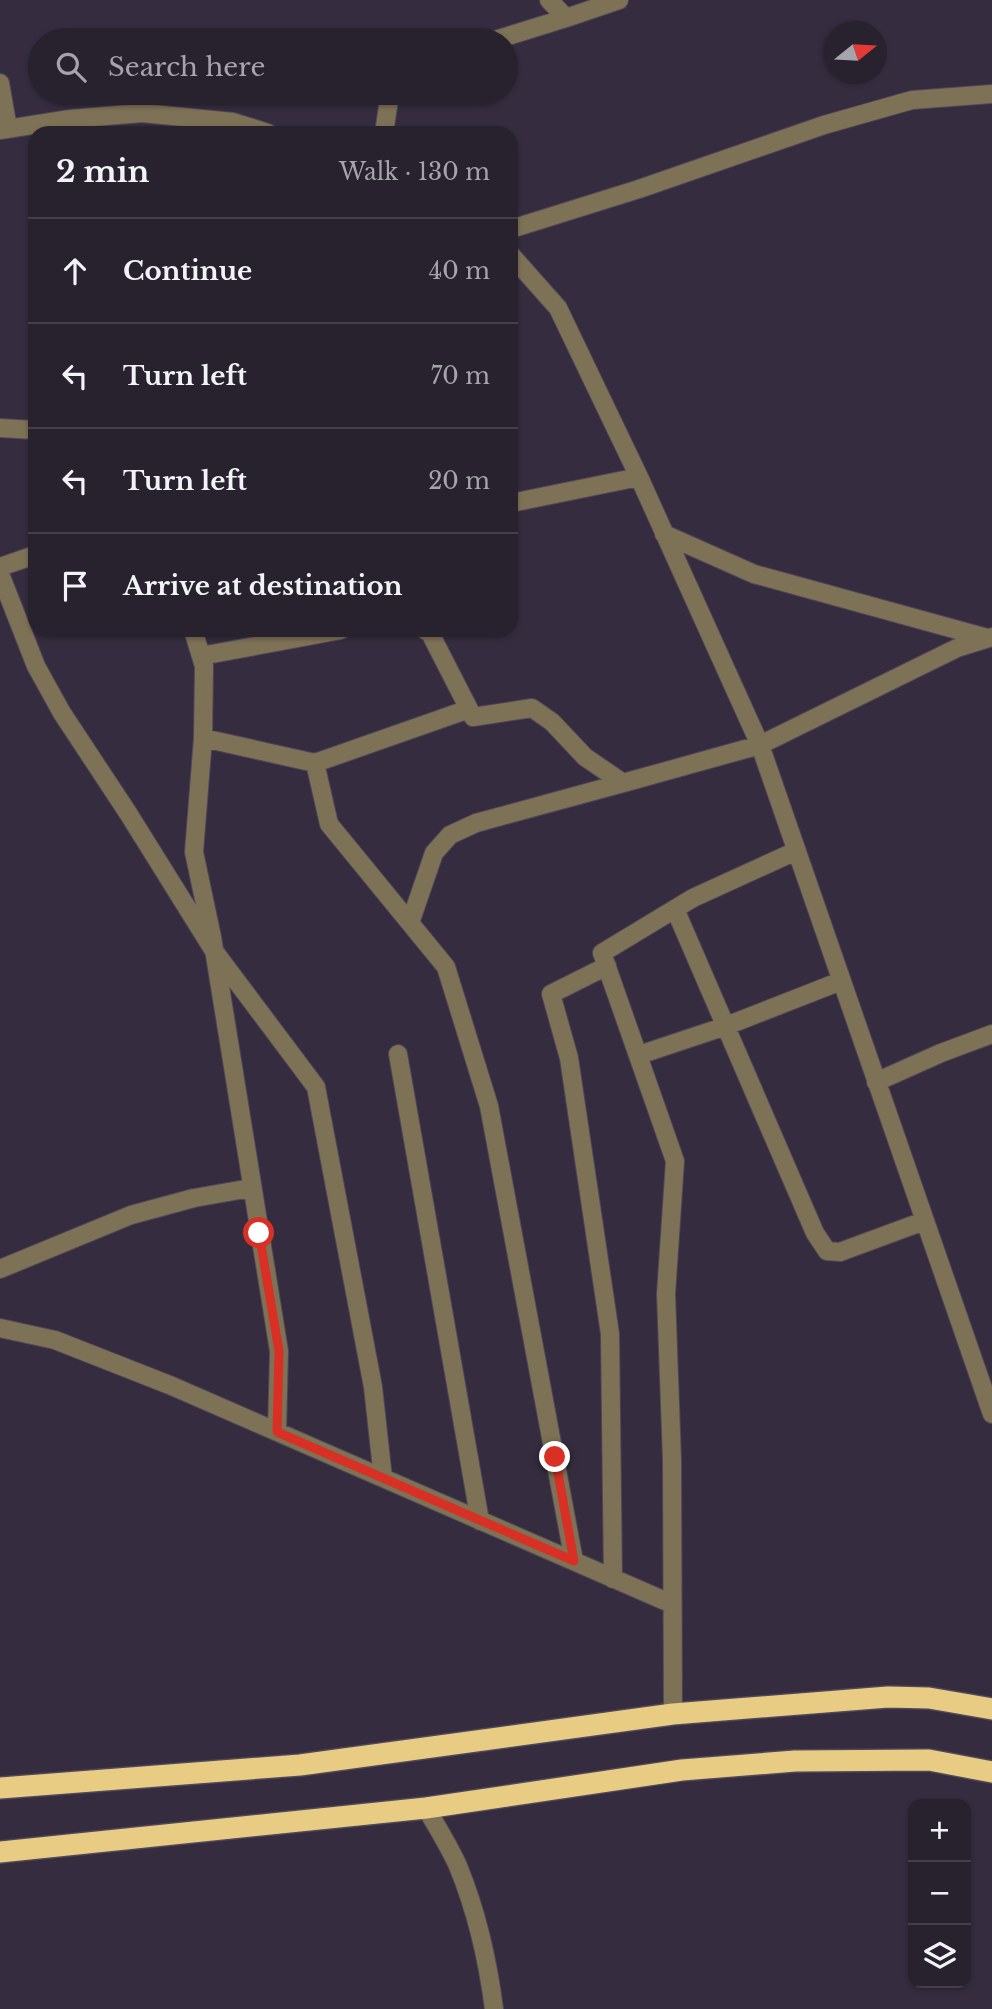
<!DOCTYPE html>
<html lang="en">
<head>
<meta charset="utf-8">
<style>
	body { margin:0; font-family:"Libre Baskerville",serif; background:#342f3b; color:#f1f3f6 }
	.controls { position:absolute; right:21px; bottom:21px; display:grid; overflow:hidden; border-radius:14px; box-shadow:0 2px 5px #0004 }
	.controls button { width:63px; height:63px; display:grid; place-items:center; padding:0; border:0; border-bottom:2px solid #443f4b; background:#28222f; color:#f1f3f6; font:35px sans-serif }
	.compass { position:absolute; left:824px; top:21px; width:63px; height:63px; border-radius:50%; background:#28222f; box-shadow:0 2px 5px #0004; rotate:72deg }
	.stop { position:absolute; width:21px; height:21px; margin:-16px; border:5px solid #d93025; border-radius:50%; background:#fff }
	.stop.end { background:#d93025; border-color:#fff; box-shadow:0 2px 7px #0008 }
	.list { margin:0; padding:0; list-style:none }
	h2 { display:flex; justify-content:space-between; align-items:center; height:91px; margin:0; padding:0 28px; font-size:30px }
	h2 small { font-size:23px; font-weight:400; color:#a5a4aa }
	.list li { display:grid; grid-template-columns:46px 1fr auto; gap:21px; align-items:center; box-sizing:border-box; height:105px; padding:0 28px; border-top:2px solid #443f4b }
	.list b { display:block; font-size:26px; white-space:nowrap }
	.list em { font-size:23px; font-style:normal; color:#a5a4aa }
	.icon { flex:none; width:38px; height:38px; fill:none; stroke:currentColor; stroke-width:2; stroke-linecap:round; stroke-linejoin:round }
	.map { position:relative; flex:none; width:992px; height:2009px; overflow:hidden }
	.search { position:absolute; background:#28222f; box-shadow:0 2px 5px #0004; left:28px; top:28px; width:490px; height:77px; display:flex; align-items:center; gap:18px; box-sizing:border-box; padding:0 24px; border-radius:38px; color:#a5a4aa; font-size:26px }
	.panel { position:absolute; background:#28222f; box-shadow:0 2px 5px #0004; left:28px; top:126px; width:490px; height:511px; border-radius:21px }
	.map>svg:first-child { display:block }
	.lines { fill:none; stroke-linecap:round; stroke-linejoin:round }
	.minor-casing { stroke:#504859; stroke-width:20 }
	.highway-casing { stroke:#504859; stroke-width:24 }
	.minor { stroke:#7e7256; stroke-width:18 }
	.highway { stroke:#e9cc83; stroke-width:21 }
	.route { stroke:#d93025; stroke-width:9 }
</style>
</head>
<body>
<div class="map">
<svg width="992" height="2009" viewBox="0 0 992 2009">
	<rect width="100%" height="100%" fill="#352d3f"/>
	<g class="lines">
		<g class="minor-casing">
			<path id="minor" d="M549,0L566,18L619,0
				M495,40L566,18
				M0,83L8,129
				M0,130L70,119L142,113L233,122L268,133
				M384,133L390,93
				M511,229L639,189L824,125L912,100L992,94
				M511,255L558,308L639,477L760,745L992,1414
				M0,428L35,430
				M511,503L639,477
				M664,534L754,574L987,638
				M0,567L35,555
				M0,574L36,666L62,713L128,813L214,951L316,1087L373,1387L383,1478
				M193,630L204,666L203,738L194,852L212,937L279,1351L277,1432
				M425,630L430,633L473,717L532,708L552,722L585,757L623,783L760,745L957,648L992,637
				M201,656L341,630
				M203,738L315,763L329,824L446,967L489,1106L574,1561
				M315,763L469,709
				M675,909L815,1233L827,1251L840,1252L924,1221
				M410,923L434,853L450,835L476,823L623,783
				M607,966L551,994L569,1058L610,1334L613,1579
				M398,1054L480,1521
				M639,1055L726,1026L841,981
				M876,1082L941,1053L992,1034
				M0,1269L131,1215L194,1198L251,1188
				M0,1328L55,1340L172,1386L672,1604
				M673,1714L672,1460L666,1294L675,1161L602,953L693,898L796,851
				M426,1808C437,1827 449,1846 458,1866C476,1910 488,1962 494,2009"/>
		</g>
		<g class="highway-casing">
			<path id="highway" d="M0,1788L300,1765L673,1714L888,1697L929,1698L992,1709
				M0,1852L426,1808L682,1770L795,1761L929,1760L992,1772"/>
		</g>
		<use href="#minor" class="minor"/>
		<use href="#highway" class="highway"/>
	</g>
	<g class="lines">
		<path class="route" d="M259,1233L279,1351L277,1432L574,1561L555,1457"/>
	</g>
</svg>
<div class="controls">
<button>+</button>
<button>−</button>
<button><svg class="icon" aria-label="layers" viewBox="0 0 24 24"><path d="M12 4l9 5-9 5-9-5zM3 14l9 5 9-5"/></svg></button>
</div>
<svg class="compass" viewBox="-18 -18 36 36"><path d="M0-13l5 13h-10z" fill="#e53935"/><path d="M0 13l5-13h-10z" fill="#a5a4aa"/></svg>
<div class="stop" style="left:259px;top:1233px"></div>
<div class="stop end" style="left:555px;top:1457px"></div>
<div class="search"><svg class="icon" aria-label="search" viewBox="0 0 24 24"><circle cx="10" cy="10" r="6"/><path d="M15 15l6 6"/></svg>Search here</div>
<section class="panel">
<h2>2 min<small>Walk · 130 m</small></h2>
<ul class="list">
<li><svg class="icon" aria-label="ahead" viewBox="0 0 24 24"><path d="M12 20V5M6 11l6-6 6 6"/></svg><div><b>Continue</b></div><em>40 m</em></li>
<li><svg class="icon" aria-label="left" viewBox="0 0 24 24"><path d="M17 20v-9H6M10 6l-5 5 5 5"/></svg><div><b>Turn left</b></div><em>70 m</em></li>
<li><svg class="icon" aria-label="left" viewBox="0 0 24 24"><path d="M17 20v-9H6M10 6l-5 5 5 5"/></svg><div><b>Turn left</b></div><em>20 m</em></li>
<li><svg class="icon" aria-label="arrive" viewBox="0 0 24 24"><path d="M6 21V4h12l-3 4 3 4H6"/></svg><div><b>Arrive at destination</b></div></li>
</ul>
</section>
</div>
</body>
</html>
